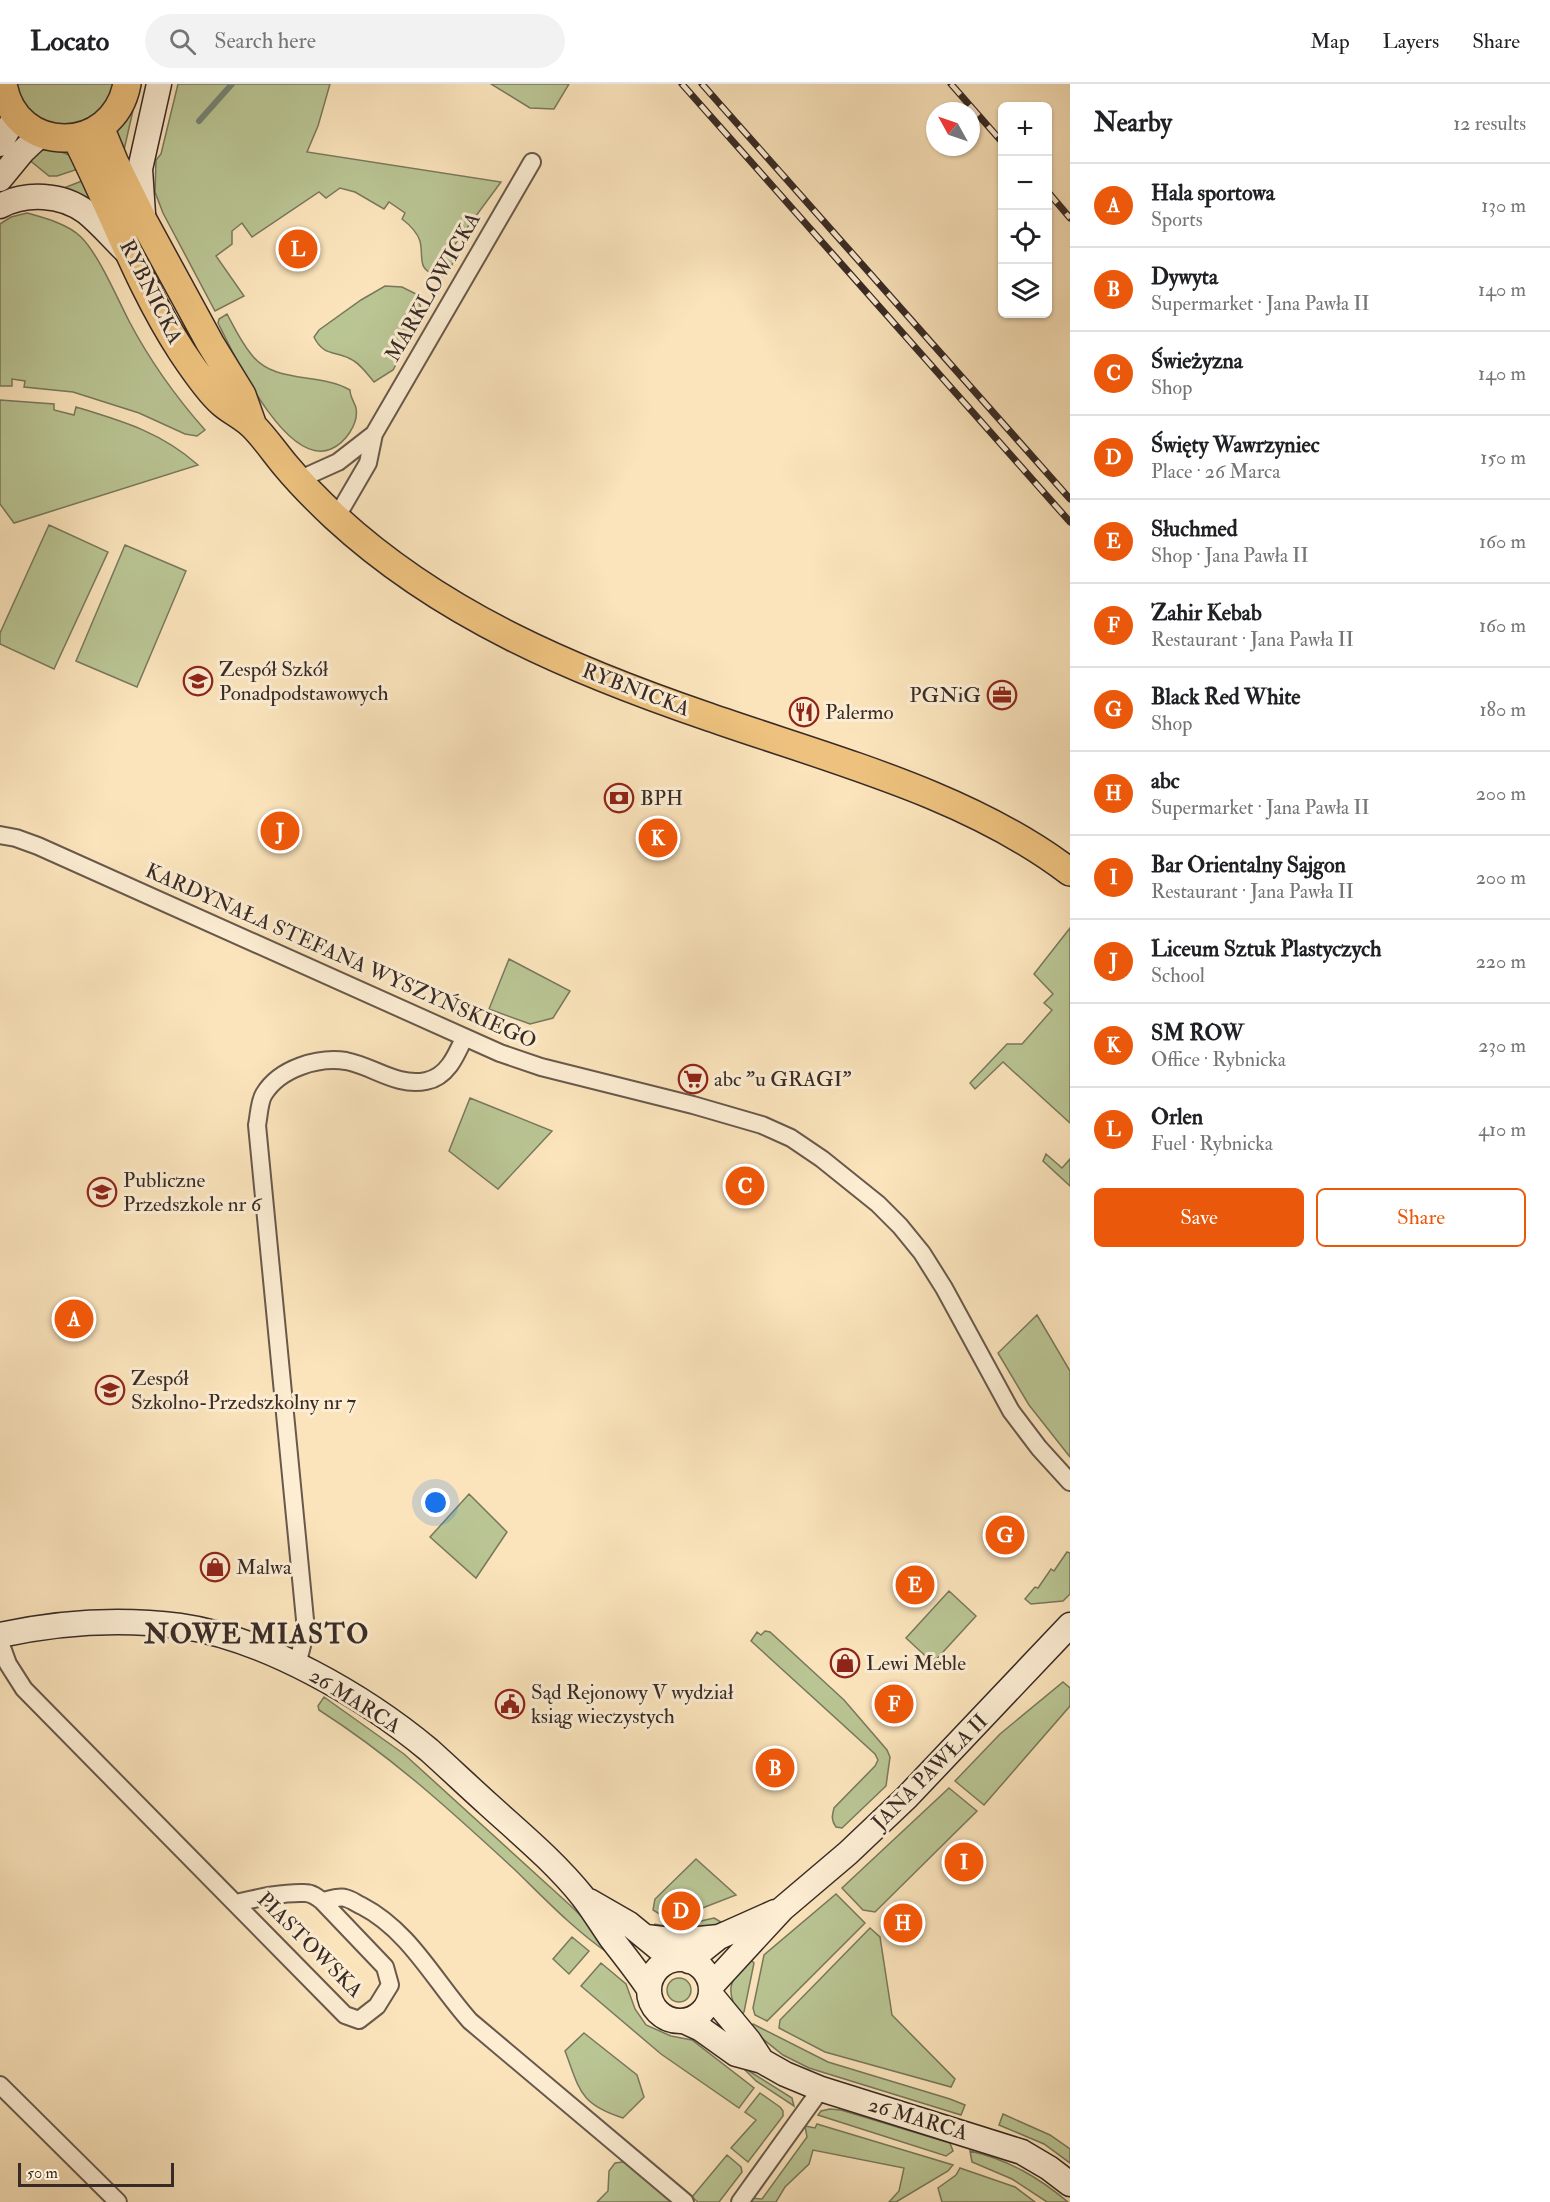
<!DOCTYPE html>
<html lang="en">
<head>
<meta charset="utf-8">
<style>
	body { margin:0; font-family:"IM FELL Double Pica",serif; background:#f2f2f2; color:#202124 }
	.controls { position:absolute; right:18px; top:18px; display:grid; overflow:hidden; border-radius:9px; box-shadow:0 2px 4px #0004 }
	.controls button { width:54px; height:54px; display:grid; place-items:center; padding:0; border:0; border-bottom:2px solid #e0e0e0; background:#fff; color:#202124; font:30px sans-serif }
	.compass { position:absolute; left:926px; top:18px; width:54px; height:54px; border-radius:50%; background:#fff; box-shadow:0 2px 4px #0004; rotate:310deg }
	.scale { position:absolute; left:18px; bottom:15px; width:156px; box-sizing:border-box; padding-left:6px; border:3px solid #382b26; border-top:0; font-size:16px; line-height:21px; white-space:nowrap; color:#382b26; -webkit-text-stroke:4px #fcedd3; paint-order:stroke }
	.you { position:absolute; left:436px; top:1419px; width:21px; height:21px; margin:-15px; border:4px solid #fff; border-radius:50%; background:#1a73e8; box-shadow:0 0 0 9px #1a73e833 }
	.badge { display:grid; place-items:center; width:39px; height:39px; border-radius:50%; background:#ea580c; color:#fff; font-size:20px; font-weight:700 }
	.pin { position:absolute; translate:-50% -50%; border:3px solid #fff; box-shadow:0 2px 6px #0006 }
	.list { margin:0; padding:0; list-style:none }
	h2 { display:flex; justify-content:space-between; align-items:center; height:78px; margin:0; padding:0 24px; font-size:26px }
	h2 small { font-size:20px; font-weight:400; color:#757577 }
	.list li { display:grid; grid-template-columns:39px 1fr auto; gap:18px; align-items:center; box-sizing:border-box; height:84px; padding:0 24px; border-top:2px solid #e0e0e0 }
	.list b { display:block; font-size:22px; white-space:nowrap }
	.list p { margin:0; font-size:20px; white-space:nowrap; color:#757577 }
	.list em { font-size:20px; font-style:normal; color:#757577 }
	.actions { display:flex; gap:12px; padding:18px 24px }
	.actions a { flex:1; padding:14px 0; border:2px solid #ea580c; border-radius:9px; text-align:center; font-size:21px; color:#ea580c }
	.actions .main { background:#ea580c; color:#fff }
	.icon { flex:none; width:33px; height:33px; fill:none; stroke:currentColor; stroke-width:2; stroke-linecap:round; stroke-linejoin:round }
	.map { position:relative; flex:none; width:1070px; height:2118px; overflow:hidden }
	header { display:flex; align-items:center; gap:36px; box-sizing:border-box; height:84px; padding:0 30px; background:#fff; border-bottom:2px solid #e0e0e0 }
	header strong { font-size:28px }
	nav { display:flex; gap:33px; margin-inline-start:auto; font-size:21px }
	.search { width:420px; height:54px; background:#f2f2f2; display:flex; align-items:center; gap:15px; box-sizing:border-box; padding:0 21px; border-radius:33px; color:#757577; font-size:22px }
	main { display:flex }
	aside { flex:1; background:#fff }
	.map>svg:first-child { display:block }
	.green { fill:#bac594; stroke:#79785d; stroke-width:1.5 }
	.lines { fill:none; stroke-linecap:round; stroke-linejoin:round }
	.stream { stroke:#768476; stroke-width:6 }
	.street-casing { stroke:#69594c; stroke-width:20 }
	.secondary-casing { stroke:#382b26; stroke-width:27 }
	.primary-casing { stroke:#382b26; stroke-width:30 }
	.street { stroke:#fcedd3; stroke-width:16 }
	.secondary { stroke:#fcedd3; stroke-width:24 }
	.primary { stroke:#eec27e; stroke-width:27 }
	.rail-casing { stroke:#382b26; stroke-width:7 }
	.rail { stroke:#fcedd3; stroke-width:4.5; stroke-dasharray:14; stroke-linecap:butt }
	.labels { text-anchor:middle; dominant-baseline:central; stroke-width:6; stroke-linejoin:round; paint-order:stroke }
	.street-label { font-size:21px; fill:#382b26; stroke:#fcedd3 }
	.poi-label { font-size:21px; fill:#382b26; stroke:#fcedd3; text-anchor:start }
	.district-label { font-size:27px; font-weight:bold; letter-spacing:1.5px; fill:#382b26; stroke:#fcedd3 }
</style>
</head>
<body>
<header>
<strong>Locato</strong>
<div class="search"><svg class="icon" aria-label="search" viewBox="0 0 24 24"><circle cx="10" cy="10" r="6"/><path d="M15 15l6 6"/></svg>Search here</div>
<nav><a>Map</a><a>Layers</a><a>Share</a></nav>
</header>
<main>
<div class="map">
<svg width="1070" height="2118" viewBox="0 0 1070 2118">
	<rect width="100%" height="100%" fill="#fbe4bc"/>
	<filter id="stains"><feTurbulence type="fractalNoise" baseFrequency=".00333" numOctaves="4"/><feColorMatrix values="0 0 0 0 .2 0 0 0 0 .09 0 0 0 0 .02 0 0 0 .5 -.17"/></filter>
	<radialGradient id="worn" r=".72"><stop offset=".6" stop-color="#630" stop-opacity="0"/><stop offset="1" stop-color="#630" stop-opacity=".3"/></radialGradient>
	<path class="green" d="M14,0H114C110,12 104,24 95,32C75,49 38,43 23,22C19,16 17,7 14,0Z
		M139,0L124,66L115,51L117,42Z
		M178,0H330L318,42L307,68L501,98L453,163L460,167L446,191C438,194 446,192 437,191C416,186 424,173 420,157C417,148 410,141 402,135L405,129L389,118L384,125L355,108L340,104L326,114L319,108L252,153L242,139L232,147V160L216,172L244,212L215,227L163,129L155,108L156,76L161,70Z
		M491,0H569L554,25L530,24Z
		M51,64L69,71L81,84L57,92H49L27,74L38,67Z
		M87,95L103,128L56,107Z
		M27,129C45,134 68,140 81,153C99,171 117,214 129,237C150,277 175,312 205,346L197,352L185,350L139,329L73,308L24,303L25,297L12,295V302H0V140L11,133Z
		M385,202L402,203L420,212L419,218L422,227L420,237L393,286L374,298C368,291 362,282 354,277C338,266 324,274 314,253L319,246L361,216Z
		M227,230C234,243 241,258 251,270C274,301 320,288 350,306C350,313 354,317 356,324C359,340 345,359 331,365C286,384 234,271 218,239L219,235Z
		M0,316L54,320V326L74,331L76,323C122,337 161,348 198,381L14,439L0,420Z
		M49,441L108,468L54,585L0,560V549Z
		M125,461L186,487L137,603L76,577Z
		M1070,844V1039L1003,978L975,1005L970,999L1007,960H1022L1052,926L1044,919L1053,910L1034,890Z
		M509,875L570,907L553,934L530,940L489,925Z
		M470,1014L552,1047L498,1105L449,1067Z
		M1046,1070L1062,1084L1070,1075V1102L1043,1077Z
		M1037,1231L1070,1287V1373L1029,1321L998,1269Z
		M469,1410L507,1448L476,1494L430,1453Z
		M1067,1468L1070,1469V1510L1063,1517L1031,1520L1025,1515L1035,1503L1038,1504L1051,1485L1054,1487Z
		M949,1507L976,1532L933,1579L906,1554Z
		M765,1547L770,1548L844,1616L887,1666L890,1673L886,1702L842,1744L836,1743C831,1736 832,1732 834,1724L875,1682L878,1676L875,1670L751,1557L757,1548L761,1551Z
		M1063,1598L1070,1604V1622L984,1721L955,1697L1000,1650Z
		M324,1613L404,1670L572,1823L596,1847L608,1869C573,1845 543,1813 513,1784C450,1726 391,1672 319,1626L318,1622Z
		M949,1704L977,1727L875,1828L863,1826L842,1804Z
		M696,1775L736,1811L687,1830L681,1820L674,1822V1833L661,1831L653,1826L655,1815Z
		M836,1810L865,1839L767,1937L755,1931L753,1924L764,1871Z
		M714,1834L721,1838C696,1852 681,1847 654,1843L655,1840L681,1845L701,1837Z
		M870,1844L880,1853L892,1931L955,1995L951,2003L825,1968L779,1944L780,1936Z
		M572,1853L589,1867L569,1890L553,1875Z
		M749,1874L754,1879L744,1928L740,1932C724,1906 730,1896 749,1874Z
		M601,1879L626,1900L635,1925L646,1941L671,1952L692,1956L754,2004L739,2024L661,1970L581,1902Z
		M667 1906a12 12 0 1 1 24 0a12 12 0 1 1-24 0Z
		M753,1940L828,1978L950,2015L965,2021L961,2031L809,1984L783,1971L748,1943Z
		M584,1949L637,1991L644,2013L623,2034C579,2020 580,2006 565,1967Z
		M741,1982L792,2014L794,2022L756,1997Z
		M760,2009L780,2023L783,2027V2032L748,2078L731,2064L756,2036L745,2028Z
		M830,2025L841,2026L950,2059L953,2067L946,2072L818,2031L821,2027Z
		M1003,2030L1050,2051L1070,2065V2079L1044,2060L999,2041Z
		M817,2040L953,2081L948,2087L896,2118H889L899,2107L904,2084L813,2066L809,2080L785,2103L776,2118H748L750,2114L762,2115L807,2053L805,2042L815,2044Z
		M970,2067C1009,2076 1038,2093 1068,2118H1047L1012,2095L972,2078Z
		M727,2071L741,2083L742,2088L719,2118H698L692,2113Z
		M623,2078H627L674,2118H597L608,2107L609,2087L615,2079Z
		M960,2084L1015,2103L1035,2118H942L938,2104L956,2091Z"/>
	<g class="lines">
		<path class="stream" d="M199,37L232,0"/>
		<g class="street-casing">
			<path id="street" d="M298,396L338,378L374,350
				M336,434L368,379L374,350L532,78
				M0,751L16,754L38,762L500,969L541,983L693,1021L762,1041L791,1054L822,1075L878,1120L900,1142L922,1169L944,1204L1011,1327L1039,1364L1070,1398
				M0,1558L8,1580L24,1605L345,1931L359,1936L377,1922L390,1901L385,1883L322,1817C317,1813 312,1809 305,1809C283,1808 258,1814 236,1819
				M297,1581L306,1546L257,1041C259,1032 259,1018 264,1010C280,984 318,973 346,977C373,982 397,1003 426,997C447,993 456,972 464,954
				M322,1817C329,1816 339,1812 345,1814C351,1815 357,1820 362,1822C410,1847 435,1898 470,1937L685,2118
				M0,2001L118,2118
				M740,2118L821,2005"/>
		</g>
		<g class="secondary-casing">
			<path id="secondary" d="M0,60L16,31
				M0,95L23,67L41,50
				M0,122C26,108 62,110 86,128C101,140 113,155 127,168
				M143,130L140,85L159,0
				M0,1551C60,1538 119,1534 180,1542C264,1554 364,1612 429,1666C449,1684 469,1703 489,1721C521,1750 556,1779 583,1813C593,1826 602,1841 611,1854C624,1871 637,1887 649,1905
				M589,1817L629,1840L673,1876
				M646,1853L679,1857L719,1853
				M649 1906a31 31 0 1 1 62 0a31 31 0 1 1-62 0Z
				M689,1877L719,1853L775,1828
				M711,1902L782,1825L848,1769L907,1713L1070,1541
				M711,1911L749,1957L762,1977
				M684,1937L701,1945L736,1970L762,1977L785,1990L821,2005L1022,2068L1049,2084L1070,2100"/>
		</g>
		<g class="primary-casing">
			<path id="primary" d="M3,0C15,72 113,72 127,0
				M100,43L114,77L143,136L210,259L242,311L253,342
				M76,54C112,124 138,201 182,268C192,283 208,307 222,319C231,327 244,333 253,342C265,354 275,369 286,382C301,400 318,417 335,433C441,531 574,587 709,633C829,675 968,710 1070,788"/>
		</g>
		<use href="#street" class="street"/>
		<use href="#secondary" class="secondary"/>
		<use href="#primary" class="primary"/>
		<g class="rail-casing">
			<path id="rail" d="M682,0L1070,438
				M702,0L1070,415
				M951,0L1002,58
				M1048,108L1070,134"/>
		</g>
		<use href="#rail" class="rail"/>
	</g>
	<defs>
		<g id="school-ring" transform="scale(1.5)"><circle r="9.5" fill="#fcedd3" stroke="#8f2418" stroke-width="1.5"/><path d="M0-5L7-2L0 1L-7-2ZM-4 1L0 2.5L4 1V4Q0 6-4 4Z" fill="#8f2418"/></g>
		<g id="office-ring" transform="scale(1.5)"><circle r="9.5" fill="#fcedd3" stroke="#8f2418" stroke-width="1.5"/><path d="M-6-3h4V-5.5h4V-3h4V5H-6ZM-1-4.5V-3h2v-1.5ZM-6 0V1H6V0Z" fill="#8f2418"/></g>
		<g id="restaurant-ring" transform="scale(1.5)"><circle r="9.5" fill="#fcedd3" stroke="#8f2418" stroke-width="1.5"/><path d="M-5-6h1v4h1v-4h1v4h1v-4h1v5L-1.5 .5V6h-2V.5L-5-1ZM5-6V6H3V1.5H1.5Q1.5-4 5-6Z" fill="#8f2418"/></g>
		<g id="bank-ring" transform="scale(1.5)"><circle r="9.5" fill="#fcedd3" stroke="#8f2418" stroke-width="1.5"/><path d="M-6-4H6V4H-6ZM0-2.3a2.3 2.3 0 1 0 0 4.6a2.3 2.3 0 1 0 0-4.6Z" fill="#8f2418"/></g>
		<g id="supermarket-ring" transform="scale(1.5)"><circle r="9.5" fill="#fcedd3" stroke="#8f2418" stroke-width="1.5"/><path d="M-6-5.5h2.5l.6 2H6L4.5 2H-2.5L-4.4-4H-6ZM-1.5 3.2a1.3 1.3 0 1 0 .1 0ZM3 3.2a1.3 1.3 0 1 0 .1 0Z" fill="#8f2418"/></g>
		<g id="shop-ring" transform="scale(1.5)"><circle r="9.5" fill="#fcedd3" stroke="#8f2418" stroke-width="1.5"/><path d="M-5-2.5h2.3a2.7 3.5 0 0 1 5.4 0H5L5.5 6h-11ZM-1.5-2.5h3a1.5 2.3 0 0 0-3 0Z" fill="#8f2418"/></g>
		<g id="civic-ring" transform="scale(1.5)"><circle r="9.5" fill="#fcedd3" stroke="#8f2418" stroke-width="1.5"/><path d="M-.6-6.5H3V-4.5H.6V-3L4-1V1h2V6H-6V1h2V-1L-.6-3ZM-1.2 2.5V6h2.4V2.5Z" fill="#8f2418"/></g>
	</defs>
	<g fill-rule="evenodd">
		<use href="#school-ring" x="198" y="597"/>
		<use href="#office-ring" x="1002" y="611"/>
		<use href="#restaurant-ring" x="804" y="628"/>
		<use href="#bank-ring" x="619" y="714"/>
		<use href="#supermarket-ring" x="693" y="995"/>
		<use href="#school-ring" x="102" y="1108"/>
		<use href="#school-ring" x="110" y="1306"/>
		<use href="#shop-ring" x="215" y="1483"/>
		<use href="#shop-ring" x="845" y="1579"/>
		<use href="#civic-ring" x="510" y="1620"/>
	</g>
	<g class="labels">
		<g class="street-label">
			<text transform="translate(433 203) rotate(-60)">MARKLOWICKA</text>
			<text transform="translate(151 208) rotate(63)">RYBNICKA</text>
			<text transform="translate(636 606) rotate(21)">RYBNICKA</text>
			<text transform="translate(341 872) rotate(24)">KARDYNAŁA STEFANA WYSZYŃSKIEGO</text>
			<text transform="translate(355 1617) rotate(32)">26 MARCA</text>
			<text transform="translate(930 1688) rotate(-45)">JANA PAWŁA II</text>
			<text transform="translate(310 1861) rotate(45)">PIASTOWSKA</text>
			<text transform="translate(918 2035) rotate(17)">26 MARCA</text>
		</g>
		<g class="poi-label">
			<text x="219" y="585">Zespół Szkół<tspan x="219" dy="24">Ponadpodstawowych</tspan></text>
			<text x="981" y="611" text-anchor="end">PGNiG</text>
			<text x="825" y="628">Palermo</text>
			<text x="640" y="714">BPH</text>
			<text x="714" y="995">abc "u GRAGI"</text>
			<text x="123" y="1096">Publiczne<tspan x="123" dy="24">Przedszkole nr 6</tspan></text>
			<text x="131" y="1294">Zespół<tspan x="131" dy="24">Szkolno-Przedszkolny nr 7</tspan></text>
			<text x="236" y="1483">Malwa</text>
			<text x="866" y="1579">Lewi Meble</text>
			<text x="531" y="1608">Sąd Rejonowy V wydział<tspan x="531" dy="24">ksiąg wieczystych</tspan></text>
		</g>
		<g class="district-label">
			<text x="257" y="1550">NOWE MIASTO</text>
		</g>
	</g>
	<rect width="100%" height="100%" filter="url(#stains)"/>
	<rect width="100%" height="100%" fill="url(#worn)"/>
</svg>
<div class="controls">
<button>+</button>
<button>−</button>
<button><svg class="icon" aria-label="locate" viewBox="0 0 24 24"><circle cx="12" cy="12" r="6"/><path d="M12 2v4M12 18v4M2 12h4M18 12h4"/></svg></button>
<button><svg class="icon" aria-label="layers" viewBox="0 0 24 24"><path d="M12 4l9 5-9 5-9-5zM3 14l9 5 9-5"/></svg></button>
</div>
<svg class="compass" viewBox="-18 -18 36 36"><path d="M0-13l5 13h-10z" fill="#e53935"/><path d="M0 13l5-13h-10z" fill="#757577"/></svg>
<div class="scale">50 m</div>
<div class="you"></div>
<div class="pin badge" style="left:74px;top:1235px">A</div>
<div class="pin badge" style="left:775px;top:1684px">B</div>
<div class="pin badge" style="left:745px;top:1102px">C</div>
<div class="pin badge" style="left:681px;top:1827px">D</div>
<div class="pin badge" style="left:915px;top:1501px">E</div>
<div class="pin badge" style="left:894px;top:1620px">F</div>
<div class="pin badge" style="left:1005px;top:1451px">G</div>
<div class="pin badge" style="left:903px;top:1839px">H</div>
<div class="pin badge" style="left:964px;top:1778px">I</div>
<div class="pin badge" style="left:280px;top:747px">J</div>
<div class="pin badge" style="left:658px;top:754px">K</div>
<div class="pin badge" style="left:298px;top:165px">L</div>
</div>
<aside>
<h2>Nearby<small>12 results</small></h2>
<ul class="list">
<li><span class="badge">A</span><div><b>Hala sportowa</b><p>Sports</p></div><em>130 m</em></li>
<li><span class="badge">B</span><div><b>Dywyta</b><p>Supermarket · Jana Pawła II</p></div><em>140 m</em></li>
<li><span class="badge">C</span><div><b>Świeżyzna</b><p>Shop</p></div><em>140 m</em></li>
<li><span class="badge">D</span><div><b>Święty Wawrzyniec</b><p>Place · 26 Marca</p></div><em>150 m</em></li>
<li><span class="badge">E</span><div><b>Słuchmed</b><p>Shop · Jana Pawła II</p></div><em>160 m</em></li>
<li><span class="badge">F</span><div><b>Zahir Kebab</b><p>Restaurant · Jana Pawła II</p></div><em>160 m</em></li>
<li><span class="badge">G</span><div><b>Black Red White</b><p>Shop</p></div><em>180 m</em></li>
<li><span class="badge">H</span><div><b>abc</b><p>Supermarket · Jana Pawła II</p></div><em>200 m</em></li>
<li><span class="badge">I</span><div><b>Bar Orientalny Sajgon</b><p>Restaurant · Jana Pawła II</p></div><em>200 m</em></li>
<li><span class="badge">J</span><div><b>Liceum Sztuk Plastyczych</b><p>School</p></div><em>220 m</em></li>
<li><span class="badge">K</span><div><b>SM ROW</b><p>Office · Rybnicka</p></div><em>230 m</em></li>
<li><span class="badge">L</span><div><b>Orlen</b><p>Fuel · Rybnicka</p></div><em>410 m</em></li>
</ul>
<div class="actions"><a class="main">Save</a><a>Share</a></div>
</aside>
</main>
</body>
</html>
